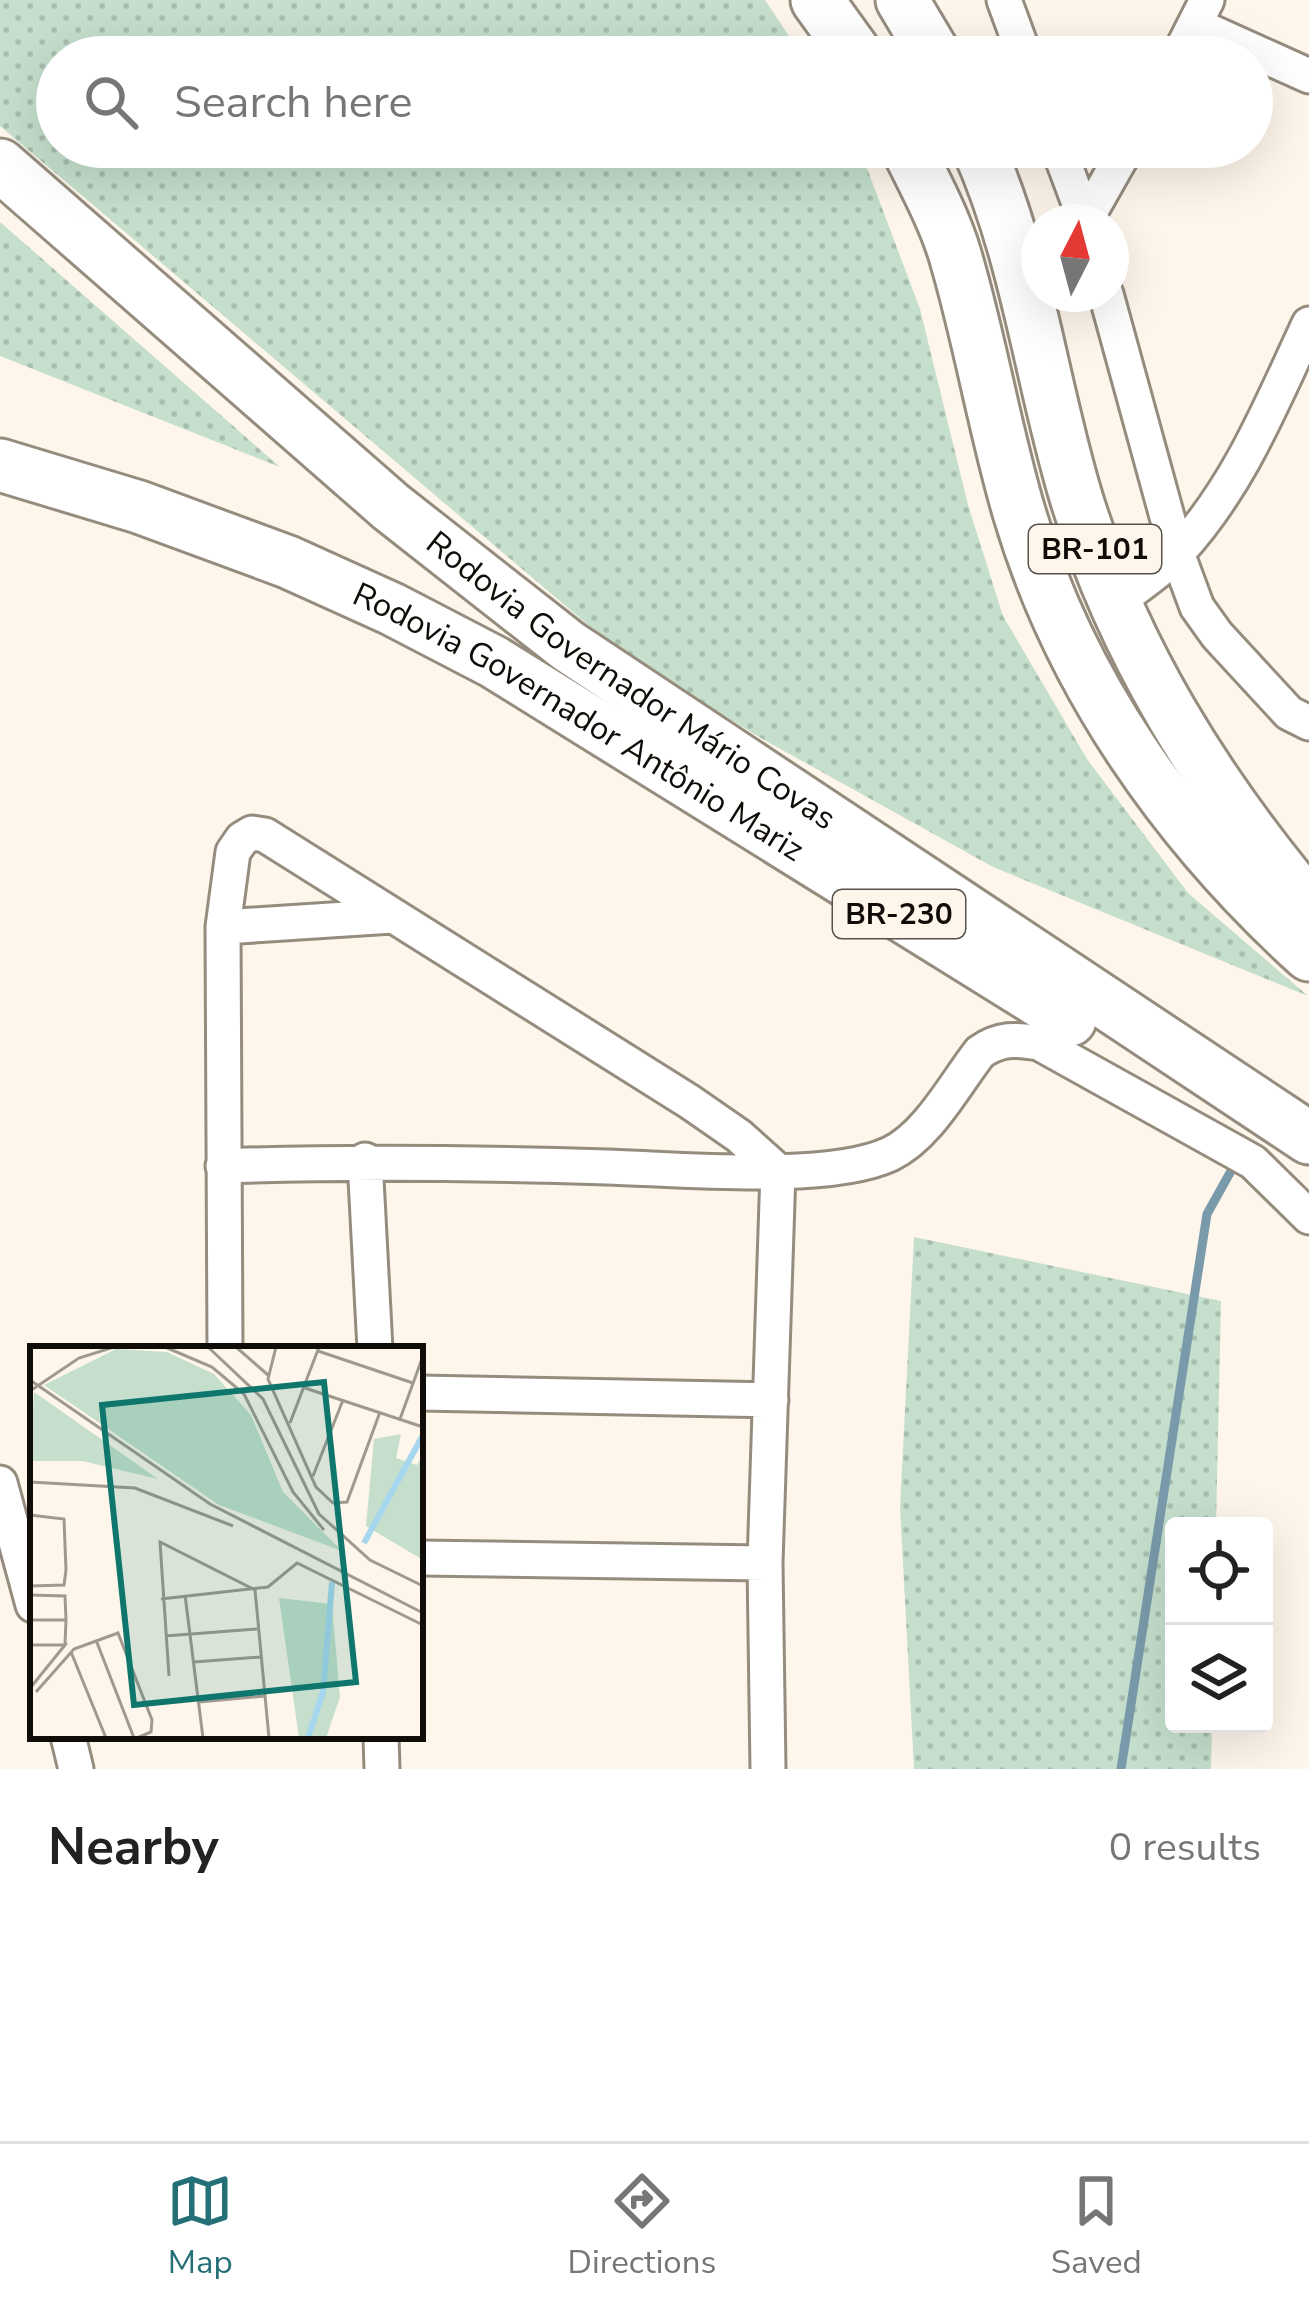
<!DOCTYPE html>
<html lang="en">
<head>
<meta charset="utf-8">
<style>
	body { margin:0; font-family:"Nunito Sans",sans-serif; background:#f2f2f2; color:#222 }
	.controls { position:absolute; right:36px; bottom:36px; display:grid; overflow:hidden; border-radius:12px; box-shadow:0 12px 48px #0002 }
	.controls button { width:108px; height:108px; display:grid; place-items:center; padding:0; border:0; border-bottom:3px solid #e0e0e0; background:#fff; color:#222; font:60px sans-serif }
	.compass { position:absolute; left:1021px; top:204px; width:108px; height:108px; border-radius:50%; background:#fff; box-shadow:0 12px 48px #0002; rotate:6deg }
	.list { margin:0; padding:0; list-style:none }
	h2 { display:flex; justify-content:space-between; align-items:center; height:156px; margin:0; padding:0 48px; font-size:51px }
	h2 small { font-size:39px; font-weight:400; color:#767676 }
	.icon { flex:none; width:66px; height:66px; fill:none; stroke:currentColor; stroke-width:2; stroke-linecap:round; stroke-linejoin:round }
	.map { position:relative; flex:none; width:1309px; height:1769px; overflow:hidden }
	.search { position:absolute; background:#fff; box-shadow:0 12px 48px #0002; left:36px; right:36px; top:36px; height:132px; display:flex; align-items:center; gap:30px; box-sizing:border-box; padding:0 42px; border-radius:66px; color:#767676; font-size:45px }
	.sheet { height:372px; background:#fff }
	nav { display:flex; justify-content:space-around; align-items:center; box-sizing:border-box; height:168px; border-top:3px solid #e0e0e0; background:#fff; font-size:33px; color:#767676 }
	nav a { display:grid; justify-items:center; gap:6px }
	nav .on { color:#256f76 }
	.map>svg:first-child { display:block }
	.grass { fill:url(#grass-dots) }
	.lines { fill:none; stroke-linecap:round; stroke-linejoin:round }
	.stream { stroke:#799aaa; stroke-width:9 }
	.minor-casing { stroke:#958c7e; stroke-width:39 }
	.highway-casing { stroke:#958c7e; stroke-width:57 }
	.minor { stroke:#fff; stroke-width:33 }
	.highway { stroke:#fff; stroke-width:51 }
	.labels { text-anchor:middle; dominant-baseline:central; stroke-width:12; stroke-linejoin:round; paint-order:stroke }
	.shield { fill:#fef6ea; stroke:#57534c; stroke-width:3 }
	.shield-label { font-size:30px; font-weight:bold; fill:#100d08 }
	.street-label { font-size:33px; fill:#100d08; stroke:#fef6ea }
	.inset-river { fill:none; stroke:#a6d7ef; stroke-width:6 }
	.inset-road { fill:none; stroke:#9f9990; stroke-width:3 }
	.view { fill:#0f766e; fill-opacity:0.15; stroke:#0f766e; stroke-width:6 }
	.inset-edge { fill:none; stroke:#100d08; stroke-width:6 }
</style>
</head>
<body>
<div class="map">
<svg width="1309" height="1769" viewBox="0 0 1309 1769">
	<defs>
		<pattern id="grass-dots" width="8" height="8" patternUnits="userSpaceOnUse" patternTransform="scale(3)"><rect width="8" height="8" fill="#c5dfcc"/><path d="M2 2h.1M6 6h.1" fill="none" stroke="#a8beae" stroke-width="1.8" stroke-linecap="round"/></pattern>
	</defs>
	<rect width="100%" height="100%" fill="#fef6ea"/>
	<path class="grass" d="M0,0H765L803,57H57V147H859L920,309L968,505L1003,616L1087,759L1188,893L1308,996L993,867L759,737L620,652L0,126Z
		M0,222L280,467L0,356Z
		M914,1237L1221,1301L1216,1526H1174V1724H1212L1211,1769H914L900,1507Z"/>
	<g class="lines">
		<path class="stream" d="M1121,1769L1207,1214L1231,1171"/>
		<g class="minor-casing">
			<path id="minor" d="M1004,0L1025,57
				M1196,25L1309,76
				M1178,57L1207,0
				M1058,147L1086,222
				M1085,221L1127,147
				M1106,294L1177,553L1197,607L1217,635L1289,713L1309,723
				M1114,604C1136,587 1161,571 1179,551C1239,486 1272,403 1309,324
				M223,927L392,916
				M365,1160L375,1349
				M223,1166C351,1161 479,1163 607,1167C679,1169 828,1183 890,1154C928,1136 955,1084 980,1052C1000,1038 1015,1039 1039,1043L1253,1162L1309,1217
				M225,1349L223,927L233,852L242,839L252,833L265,835L690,1102L739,1136L778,1171L765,1563L768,1769
				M420,1393L771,1400
				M0,1483L33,1605
				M420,1558L765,1563
				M68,1736L76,1769
				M381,1736L382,1769"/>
		</g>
		<g class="highway-casing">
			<g id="highway">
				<path d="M817,0L858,57"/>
				<path d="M902,0L936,57"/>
				<path d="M907,147C924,182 944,218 955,255C980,339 994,427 1019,512C1070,685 1177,835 1309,955"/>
				<path d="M978,147C1028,259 1041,381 1076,497C1123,651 1206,783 1309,906"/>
				<path id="s1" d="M0,165L391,507L568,646L1309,1138"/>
				<path id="s2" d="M0,465L139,507L288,562L392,609L494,662L1070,1020"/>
			</g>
		</g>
		<use href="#minor" class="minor"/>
		<use href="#highway" class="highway"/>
	</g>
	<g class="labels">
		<g class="shield">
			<rect x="1029" y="525" width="132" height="48" rx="9"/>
			<rect x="833" y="890" width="132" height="48" rx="9"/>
		</g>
		<g class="shield-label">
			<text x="1095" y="549">BR-101</text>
			<text x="899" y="914">BR-230</text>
		</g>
		<g class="street-label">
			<text stroke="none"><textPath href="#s1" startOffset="816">Rodovia Governador Mário Covas</textPath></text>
			<text stroke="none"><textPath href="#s2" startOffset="636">Rodovia Governador Antônio Mariz</textPath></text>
		</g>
	</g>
	<g transform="translate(30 1346)">
		<rect width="393" height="393" fill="#fef6ea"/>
		<path d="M86,3L137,6L184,28L221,69L253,146L312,205L189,159L14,39ZM4,46L128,133L52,115H0ZM249,252L302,258L310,351L296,392H269Z" fill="#c5dfcc"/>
		<path d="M371,88L366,112L387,119L393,108V214L336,180L344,93Z" fill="#c5dfcc"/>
		<path class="inset-river" d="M334,197L393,89M278,392L293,346L302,236"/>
		<path class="inset-road" d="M135,1L182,21L214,48L263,146L294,184M178,1L233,53L289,168L340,214L393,240M206,1L238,29M246,1L238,33L286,141L303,157L317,156L350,66M288,5L383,37M0,34L180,158L393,267M275,42L393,81M0,45L49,12L84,1M370,73L393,10M260,77L289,1M283,130L313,54M0,136L105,142L203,180M0,169L34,173L36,224L34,239L0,240M0,249L35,250L36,274M155,249L173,392M131,253L238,241L267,217L393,279M0,274H36L35,299M135,290L227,283M66,294L104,392M0,299H35L1,341M41,306L76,392M164,316L230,311M139,330L130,196L225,244L239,392M6,346L44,303L88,287L122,374L121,386L107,392M169,356L234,350"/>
		<path class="view" d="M294,36L326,336L104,359L72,59Z"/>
		<rect width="393" height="393" class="inset-edge"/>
	</g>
</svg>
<div class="controls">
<button><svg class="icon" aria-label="locate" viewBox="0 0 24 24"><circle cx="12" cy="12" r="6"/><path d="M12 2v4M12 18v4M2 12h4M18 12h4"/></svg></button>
<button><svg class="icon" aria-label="layers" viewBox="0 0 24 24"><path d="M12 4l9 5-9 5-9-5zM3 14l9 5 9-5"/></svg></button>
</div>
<svg class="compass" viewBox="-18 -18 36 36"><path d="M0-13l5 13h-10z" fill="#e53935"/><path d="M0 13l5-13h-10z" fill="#767676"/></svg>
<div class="search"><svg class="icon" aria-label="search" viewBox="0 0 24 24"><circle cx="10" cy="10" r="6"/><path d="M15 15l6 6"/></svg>Search here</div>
</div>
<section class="sheet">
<h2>Nearby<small>0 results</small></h2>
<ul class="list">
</ul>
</section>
<nav>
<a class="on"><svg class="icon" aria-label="map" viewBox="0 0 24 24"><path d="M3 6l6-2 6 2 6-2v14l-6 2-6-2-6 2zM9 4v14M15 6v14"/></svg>Map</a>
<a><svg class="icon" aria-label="directions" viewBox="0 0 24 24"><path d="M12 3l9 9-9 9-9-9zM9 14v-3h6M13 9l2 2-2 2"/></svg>Directions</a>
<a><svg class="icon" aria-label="saved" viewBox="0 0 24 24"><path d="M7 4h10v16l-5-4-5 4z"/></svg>Saved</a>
</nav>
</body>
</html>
